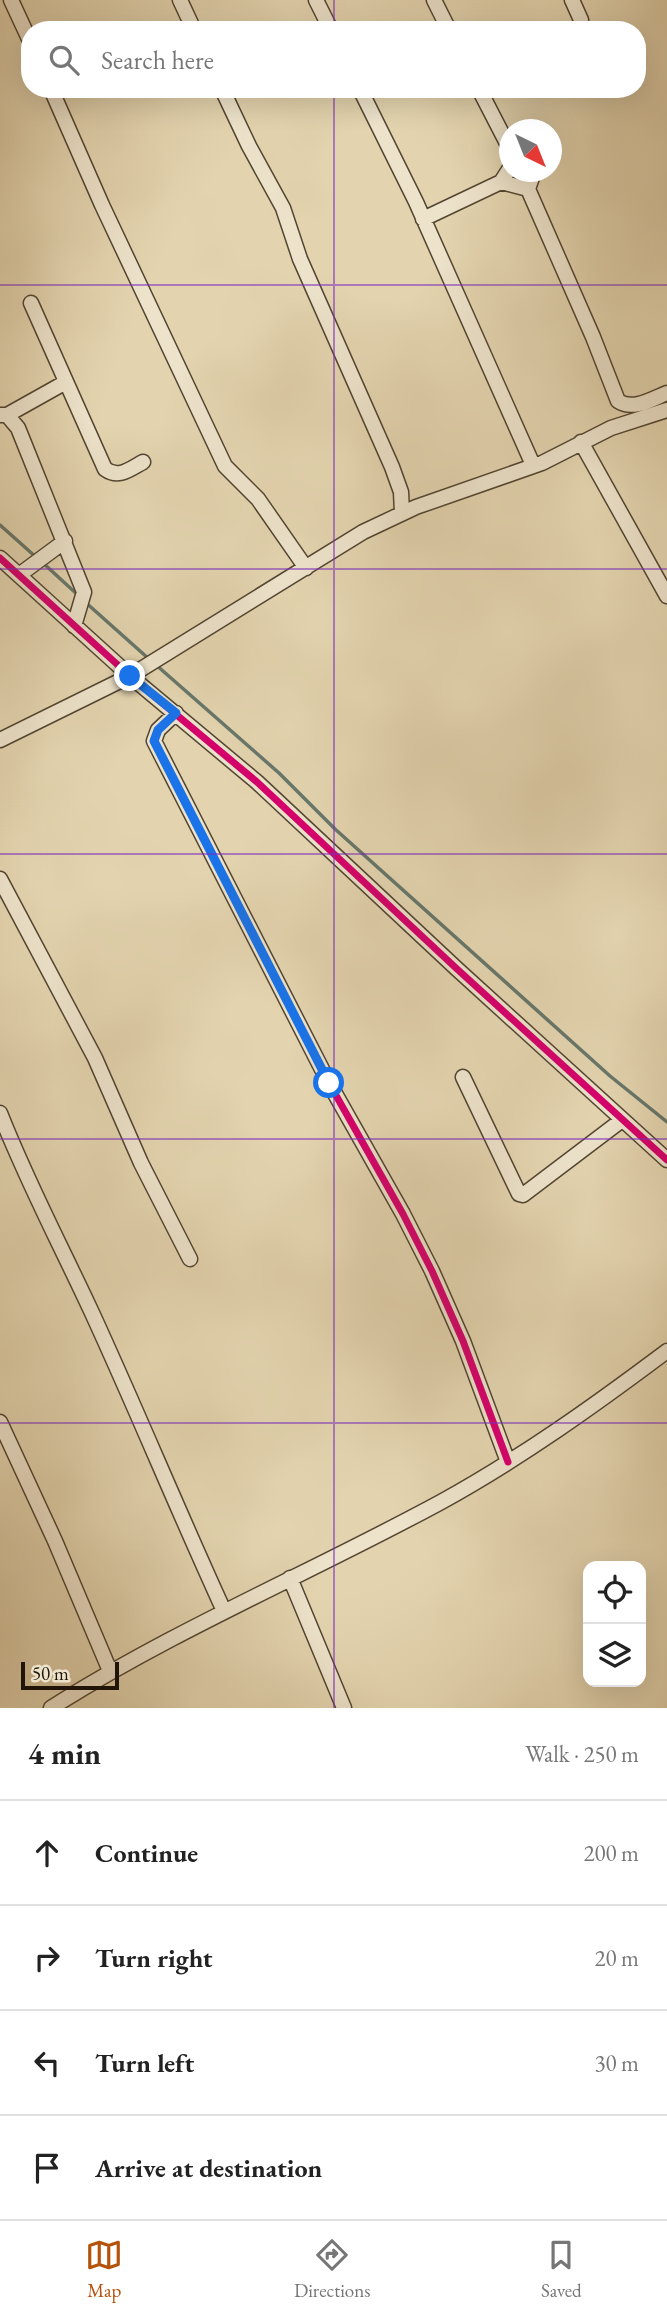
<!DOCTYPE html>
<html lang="en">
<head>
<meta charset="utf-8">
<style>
	body { margin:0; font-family:"EB Garamond",serif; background:#f2f2f2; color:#222 }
	.controls { position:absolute; right:21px; bottom:21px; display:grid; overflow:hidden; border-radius:14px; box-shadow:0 7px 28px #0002 }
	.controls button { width:63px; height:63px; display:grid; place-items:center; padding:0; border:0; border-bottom:2px solid #e0e0e0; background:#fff; color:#222; font:35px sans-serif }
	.compass { position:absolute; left:499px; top:119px; width:63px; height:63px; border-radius:50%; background:#fff; box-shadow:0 7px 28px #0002; rotate:137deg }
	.scale { position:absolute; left:21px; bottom:18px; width:98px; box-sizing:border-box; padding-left:7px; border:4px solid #211507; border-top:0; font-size:19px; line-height:24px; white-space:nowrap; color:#211507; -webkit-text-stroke:5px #ede3cb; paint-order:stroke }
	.stop { position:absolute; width:21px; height:21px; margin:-16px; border:5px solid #1a73e8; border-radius:50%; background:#fff }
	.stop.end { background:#1a73e8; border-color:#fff; box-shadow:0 2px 7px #0008 }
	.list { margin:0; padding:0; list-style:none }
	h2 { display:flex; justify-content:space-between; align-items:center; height:91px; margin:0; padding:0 28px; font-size:30px }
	h2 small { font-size:23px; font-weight:400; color:#767676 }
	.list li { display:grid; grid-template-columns:46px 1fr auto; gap:21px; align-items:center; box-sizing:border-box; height:105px; padding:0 28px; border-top:2px solid #e0e0e0 }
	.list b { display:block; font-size:26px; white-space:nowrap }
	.list em { font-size:23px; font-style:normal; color:#767676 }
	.icon { flex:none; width:38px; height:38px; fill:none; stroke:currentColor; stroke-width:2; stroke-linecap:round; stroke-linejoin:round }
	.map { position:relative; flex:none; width:667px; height:1708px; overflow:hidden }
	.search { position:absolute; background:#fff; box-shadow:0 7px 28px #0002; left:21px; right:21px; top:21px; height:77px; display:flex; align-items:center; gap:18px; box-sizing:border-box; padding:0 24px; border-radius:28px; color:#767676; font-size:26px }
	.sheet { height:511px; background:#fff }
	nav { display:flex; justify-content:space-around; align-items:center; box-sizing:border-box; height:98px; border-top:2px solid #e0e0e0; background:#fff; font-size:19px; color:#767676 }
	nav a { display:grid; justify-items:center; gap:4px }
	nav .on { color:#b45309 }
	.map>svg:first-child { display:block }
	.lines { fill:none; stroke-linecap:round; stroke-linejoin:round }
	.stream { stroke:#67776b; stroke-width:3.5 }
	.minor-casing { stroke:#524531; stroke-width:17 }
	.minor { stroke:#ede3cb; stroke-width:14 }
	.cycleway-casing { stroke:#ede3cb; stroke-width:11 }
	.cycleway { stroke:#d6006c; stroke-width:7 }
	.route { stroke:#1a73e8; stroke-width:9 }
	.grid { fill:none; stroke:#7b2cbf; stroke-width:2; stroke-opacity:0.55 }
</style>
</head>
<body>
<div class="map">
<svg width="667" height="1708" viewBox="0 0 667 1708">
	<rect width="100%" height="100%" fill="#e3d4af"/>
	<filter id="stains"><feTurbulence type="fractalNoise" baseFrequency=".00286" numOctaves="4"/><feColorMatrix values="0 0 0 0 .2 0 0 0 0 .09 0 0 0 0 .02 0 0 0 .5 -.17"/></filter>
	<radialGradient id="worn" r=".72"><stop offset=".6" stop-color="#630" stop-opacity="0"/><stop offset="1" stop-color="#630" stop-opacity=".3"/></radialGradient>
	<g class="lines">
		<path class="stream" d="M0,525L37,558
			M43,563L79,596
			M84,601L149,659
			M155,664L279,773L335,829L610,1076L667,1122"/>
		<g class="minor-casing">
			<path id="minor" d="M11,0L30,41
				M180,0L194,30
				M316,0L331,30
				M434,0L449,30
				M572,0L581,20
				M51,89L102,205L225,466L258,499L306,568
				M222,89L249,146L283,208L300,259L392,467L401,492L402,513
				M360,89L416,202L533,465
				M479,89L510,149
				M510,168L501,182L528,189
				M534,172L528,189L593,337L618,401C633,411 652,399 667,393
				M423,219L501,182
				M31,303L105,469C119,479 130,469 143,462
				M0,415H7L18,428L84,592L74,626
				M7,415L66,382
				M581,442L667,596
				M0,558L130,676L257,782L457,969L667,1160
				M19,575L65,541
				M176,713L158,730L154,741L329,1083L403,1214L432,1271L463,1341L508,1462
				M0,740L130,676L363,532L416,507L542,463L611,428L667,410
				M0,879L95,1058L141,1163L190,1259
				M463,1077L519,1194L523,1195L622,1120
				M0,1113C27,1182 62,1248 93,1315C138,1413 179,1513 224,1611
				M0,1422L55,1541L110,1671
				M290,1578L344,1708
				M51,1708C176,1629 312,1572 441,1502C521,1458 595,1405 667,1351"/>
		</g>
		<use href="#minor" class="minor"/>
		<g class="cycleway-casing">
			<path id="cycleway" d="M0,558L130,676L257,782L457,969L667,1160
				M176,713L158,730L154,741L329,1083L403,1214L432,1271L463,1341L508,1462"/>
		</g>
		<use href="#cycleway" class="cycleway"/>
	</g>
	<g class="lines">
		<path class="route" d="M130,676L176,713L158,730L154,741L329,1083"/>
	</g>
	<path class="grid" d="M334,0V30M334,89V1708M0,285H667M0,569H667M0,854H667M0,1139H667M0,1423H667"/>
	<rect width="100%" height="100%" filter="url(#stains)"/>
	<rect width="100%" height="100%" fill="url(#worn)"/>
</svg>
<div class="controls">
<button><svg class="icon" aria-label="locate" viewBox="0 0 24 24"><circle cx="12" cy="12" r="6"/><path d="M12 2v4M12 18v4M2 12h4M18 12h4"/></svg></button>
<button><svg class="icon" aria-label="layers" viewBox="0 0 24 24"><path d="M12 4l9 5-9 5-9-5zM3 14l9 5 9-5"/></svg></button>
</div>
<svg class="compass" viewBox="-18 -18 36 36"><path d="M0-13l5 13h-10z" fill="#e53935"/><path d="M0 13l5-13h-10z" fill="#767676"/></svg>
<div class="scale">50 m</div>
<div class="stop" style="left:329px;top:1083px"></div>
<div class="stop end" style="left:130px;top:676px"></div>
<div class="search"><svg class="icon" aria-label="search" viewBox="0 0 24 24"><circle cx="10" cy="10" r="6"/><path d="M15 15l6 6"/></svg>Search here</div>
</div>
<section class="sheet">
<h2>4 min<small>Walk · 250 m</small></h2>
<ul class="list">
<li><svg class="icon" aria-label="ahead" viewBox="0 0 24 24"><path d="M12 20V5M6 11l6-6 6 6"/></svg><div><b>Continue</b></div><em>200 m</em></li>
<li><svg class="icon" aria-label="right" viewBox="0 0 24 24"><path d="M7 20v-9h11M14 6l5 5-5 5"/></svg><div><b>Turn right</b></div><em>20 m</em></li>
<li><svg class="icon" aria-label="left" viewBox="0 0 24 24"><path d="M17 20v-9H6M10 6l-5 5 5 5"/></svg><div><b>Turn left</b></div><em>30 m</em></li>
<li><svg class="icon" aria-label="arrive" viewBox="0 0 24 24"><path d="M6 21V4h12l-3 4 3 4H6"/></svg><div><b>Arrive at destination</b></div></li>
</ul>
</section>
<nav>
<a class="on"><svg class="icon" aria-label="map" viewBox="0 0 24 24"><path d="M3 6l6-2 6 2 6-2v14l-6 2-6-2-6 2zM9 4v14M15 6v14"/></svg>Map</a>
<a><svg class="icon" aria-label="directions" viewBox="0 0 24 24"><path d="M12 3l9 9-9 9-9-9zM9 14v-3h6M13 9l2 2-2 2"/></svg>Directions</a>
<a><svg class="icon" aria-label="saved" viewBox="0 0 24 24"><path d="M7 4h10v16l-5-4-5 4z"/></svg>Saved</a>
</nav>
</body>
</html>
